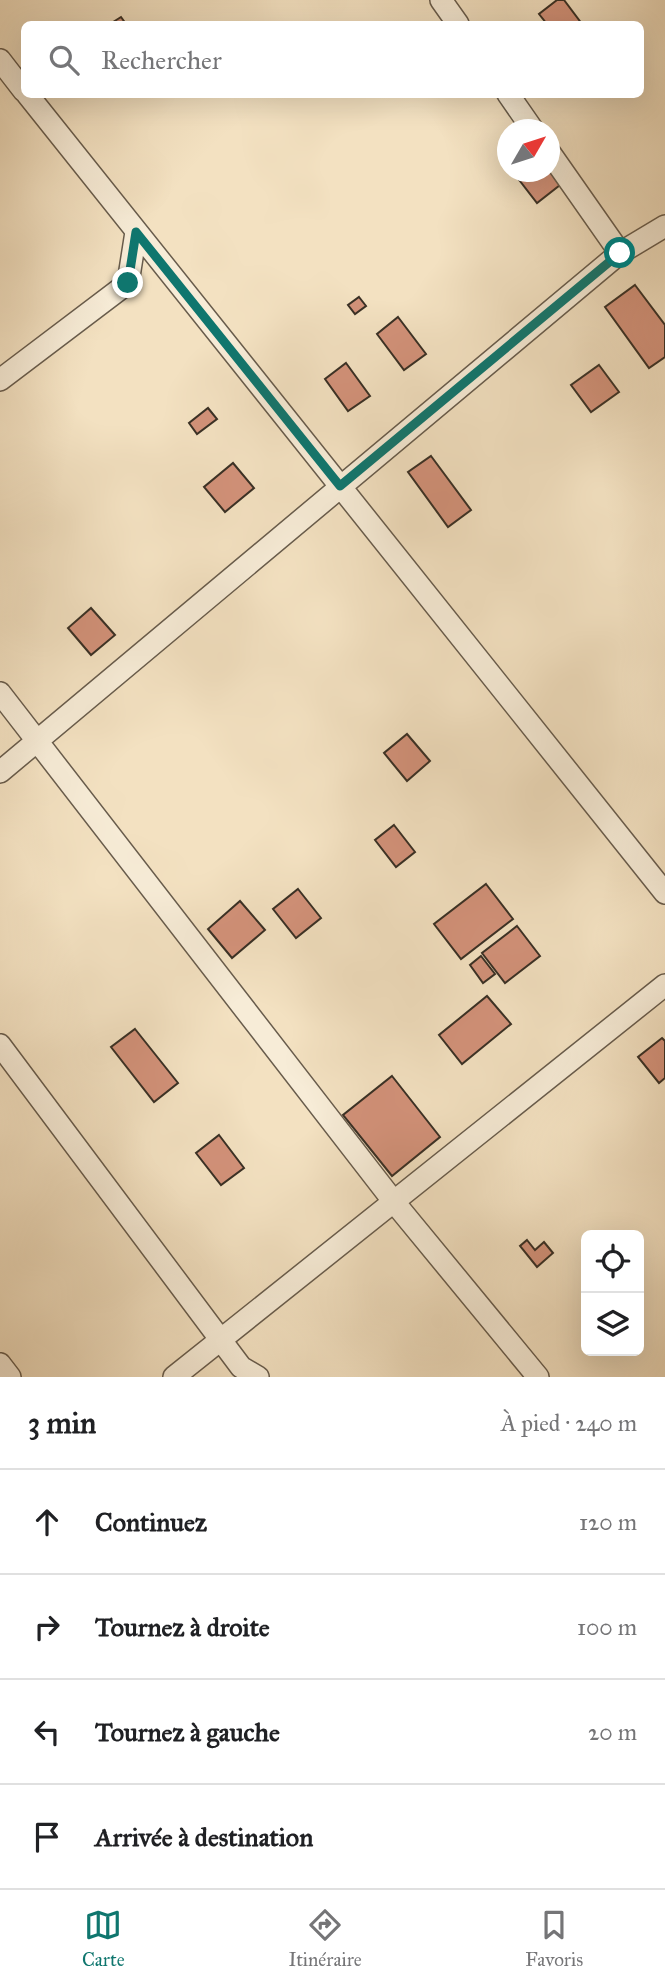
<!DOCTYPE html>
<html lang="fr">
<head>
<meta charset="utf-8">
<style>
	body { margin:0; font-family:"IM FELL Great Primer",serif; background:#f2f2f2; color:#202124 }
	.controls { position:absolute; right:21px; bottom:21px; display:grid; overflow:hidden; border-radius:10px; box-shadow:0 7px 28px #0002 }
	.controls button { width:63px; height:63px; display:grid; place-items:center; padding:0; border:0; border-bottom:2px solid #e0e0e0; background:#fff; color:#202124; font:35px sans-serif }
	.compass { position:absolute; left:497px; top:119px; width:63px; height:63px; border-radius:50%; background:#fff; box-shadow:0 7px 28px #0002; rotate:51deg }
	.stop { position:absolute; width:21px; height:21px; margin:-16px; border:5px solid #0f766e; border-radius:50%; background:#fff }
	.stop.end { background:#0f766e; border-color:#fff; box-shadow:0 2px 7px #0008 }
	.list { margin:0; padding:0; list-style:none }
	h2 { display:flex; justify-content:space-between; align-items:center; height:91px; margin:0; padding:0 28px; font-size:30px }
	h2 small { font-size:23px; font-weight:400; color:#757577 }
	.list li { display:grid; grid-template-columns:46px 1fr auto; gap:21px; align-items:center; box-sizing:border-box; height:105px; padding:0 28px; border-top:2px solid #e0e0e0 }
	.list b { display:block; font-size:26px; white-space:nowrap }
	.list em { font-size:23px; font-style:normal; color:#757577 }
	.icon { flex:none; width:38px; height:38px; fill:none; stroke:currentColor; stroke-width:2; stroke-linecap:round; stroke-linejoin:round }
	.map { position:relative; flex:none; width:665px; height:1377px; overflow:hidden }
	.search { position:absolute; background:#fff; box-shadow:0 7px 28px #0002; left:21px; right:21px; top:21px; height:77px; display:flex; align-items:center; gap:18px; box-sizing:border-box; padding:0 24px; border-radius:10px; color:#757577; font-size:26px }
	.sheet { height:511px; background:#fff }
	nav { display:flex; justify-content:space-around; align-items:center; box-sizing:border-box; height:98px; border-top:2px solid #e0e0e0; background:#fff; font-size:19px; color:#757577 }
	nav a { display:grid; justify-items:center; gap:4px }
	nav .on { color:#0f766e }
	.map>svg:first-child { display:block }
	.building { fill:#d3927a; stroke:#393025; stroke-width:2 }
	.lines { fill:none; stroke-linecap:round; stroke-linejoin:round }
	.street-casing { stroke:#685c4c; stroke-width:24 }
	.street { stroke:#f7ecd7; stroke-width:21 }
	.route { stroke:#0f766e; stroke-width:9 }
</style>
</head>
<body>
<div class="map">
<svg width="665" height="1377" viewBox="0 0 665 1377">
	<rect width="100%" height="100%" fill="#f3e1c1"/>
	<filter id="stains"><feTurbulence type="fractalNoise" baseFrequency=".00286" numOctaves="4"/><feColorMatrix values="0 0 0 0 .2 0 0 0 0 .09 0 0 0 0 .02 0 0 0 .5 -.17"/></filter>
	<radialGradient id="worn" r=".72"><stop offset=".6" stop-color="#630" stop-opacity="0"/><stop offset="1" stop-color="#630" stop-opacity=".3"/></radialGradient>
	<path class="building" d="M557,0H564L582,24H547L539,14Z
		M121,17L126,24H110Z
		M550,171L560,185L537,203L513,172Z
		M635,285L665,325V357L649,368L605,307Z
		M359,297L366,306L355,314L348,305Z
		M398,317L426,354L404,370L377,334Z
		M346,363L370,396L348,411L325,379Z
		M599,365L619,392L591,412L571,385Z
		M208,408L217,419L197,434L189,423Z
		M431,456L471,510L448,527L408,472Z
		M233,463L254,488L225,512L204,487Z
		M91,608L115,635L91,655L68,628Z
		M407,734L430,761L407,781L384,753Z
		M394,825L415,852L396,867L375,840Z
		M486,884L513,919L461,959L434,924Z
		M298,889L321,918L296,938L273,909Z
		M240,901L265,930L232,958L208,929Z
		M517,926L540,956L505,983L482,953Z
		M481,956L495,974L483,983L470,965Z
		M487,996L511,1024L462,1064L439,1035Z
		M135,1029L178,1083L154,1102L111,1047Z
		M662,1038L665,1041V1078L659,1083L638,1057Z
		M392,1076L440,1137L392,1176L343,1115Z
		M219,1135L244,1168L221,1185L196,1153Z
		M527,1240L535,1250L544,1242L553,1253L537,1267L520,1246Z"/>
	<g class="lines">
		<g class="street-casing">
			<path id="street" d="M441,0L458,24
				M0,60L24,91
				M27,94L665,893
				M508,94L533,130
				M550,153L620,253
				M0,380L128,283L136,232
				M0,693L394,1202L538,1377
				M0,772L620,253L665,226
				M0,1045L241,1367L258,1377
				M0,1364L10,1377
				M174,1377L665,985"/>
		</g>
		<use href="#street" class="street"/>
	</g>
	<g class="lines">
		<path class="route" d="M128,283L136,232L340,486L620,253"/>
	</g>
	<rect width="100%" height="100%" filter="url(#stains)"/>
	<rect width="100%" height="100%" fill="url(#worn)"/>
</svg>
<div class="controls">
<button><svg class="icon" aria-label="locate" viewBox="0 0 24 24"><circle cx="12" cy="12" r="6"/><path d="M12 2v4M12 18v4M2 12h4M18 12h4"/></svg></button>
<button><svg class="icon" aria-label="layers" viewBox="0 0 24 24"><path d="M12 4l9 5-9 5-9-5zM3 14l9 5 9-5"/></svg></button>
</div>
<svg class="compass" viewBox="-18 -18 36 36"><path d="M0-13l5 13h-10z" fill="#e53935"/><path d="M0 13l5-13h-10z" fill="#757577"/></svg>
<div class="stop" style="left:620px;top:253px"></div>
<div class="stop end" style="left:128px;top:283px"></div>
<div class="search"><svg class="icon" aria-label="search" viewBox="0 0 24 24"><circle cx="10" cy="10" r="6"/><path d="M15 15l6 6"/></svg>Rechercher</div>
</div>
<section class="sheet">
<h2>3 min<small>À pied · 240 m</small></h2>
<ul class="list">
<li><svg class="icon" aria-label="ahead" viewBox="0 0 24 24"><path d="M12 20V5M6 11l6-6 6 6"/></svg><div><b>Continuez</b></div><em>120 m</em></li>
<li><svg class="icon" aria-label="right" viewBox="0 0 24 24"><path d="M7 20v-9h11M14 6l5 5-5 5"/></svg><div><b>Tournez à droite</b></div><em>100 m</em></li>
<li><svg class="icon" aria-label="left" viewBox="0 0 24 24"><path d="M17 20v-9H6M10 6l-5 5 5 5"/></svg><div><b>Tournez à gauche</b></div><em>20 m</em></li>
<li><svg class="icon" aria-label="arrive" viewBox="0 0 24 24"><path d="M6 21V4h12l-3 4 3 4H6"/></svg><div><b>Arrivée à destination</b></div></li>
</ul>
</section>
<nav>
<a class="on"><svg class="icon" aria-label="map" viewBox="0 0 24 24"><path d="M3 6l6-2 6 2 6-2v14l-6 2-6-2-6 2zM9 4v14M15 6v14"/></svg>Carte</a>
<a><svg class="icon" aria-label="directions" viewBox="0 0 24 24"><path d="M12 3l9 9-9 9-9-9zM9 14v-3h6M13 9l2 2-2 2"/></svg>Itinéraire</a>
<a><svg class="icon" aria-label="saved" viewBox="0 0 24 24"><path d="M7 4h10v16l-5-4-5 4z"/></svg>Favoris</a>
</nav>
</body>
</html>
